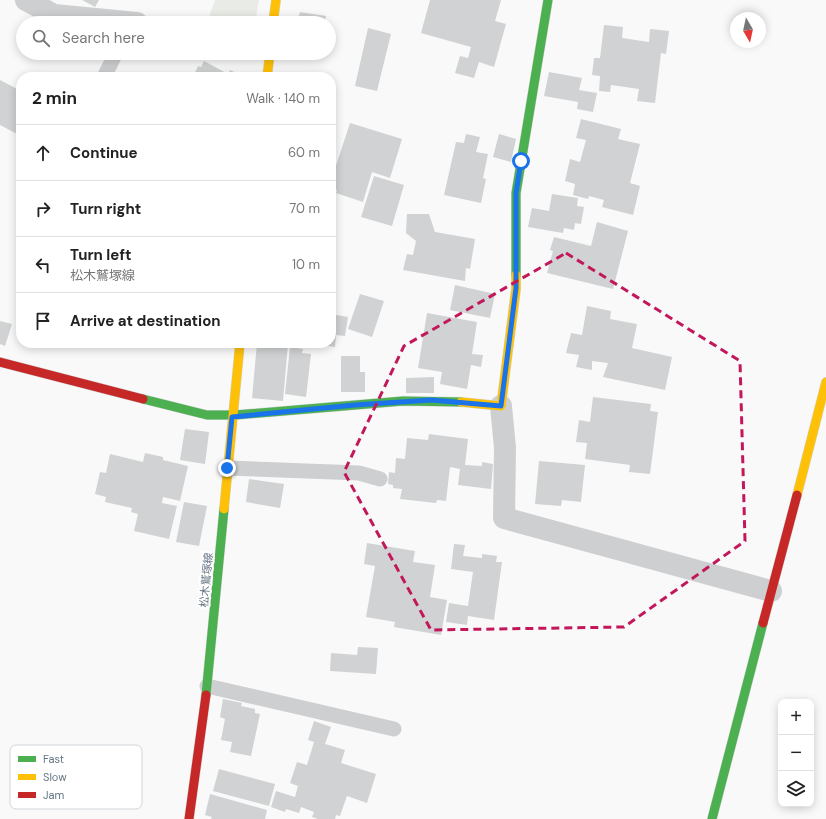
<!DOCTYPE html>
<html lang="en">
<head>
<meta charset="utf-8">
<style>
	body { margin:0; font-family:"DM Sans","Noto Sans JP",sans-serif; background:#f6f6f6; color:#222 }
	.controls { position:absolute; right:12px; bottom:12px; display:grid; overflow:hidden; border-radius:8px; box-shadow:0 2px 10px #0003 }
	.controls button { width:36px; height:36px; display:grid; place-items:center; padding:0; border:0; border-bottom:1px solid #e0e0e0; background:#fff; color:#222; font:20px sans-serif }
	.compass { position:absolute; left:730px; top:12px; width:36px; height:36px; border-radius:50%; background:#fff; box-shadow:0 2px 10px #0003; rotate:171deg }
	.stop { position:absolute; width:12px; height:12px; margin:-9px; border:3px solid #1a73e8; border-radius:50%; background:#fff }
	.stop.end { background:#1a73e8; border-color:#fff; box-shadow:0 1px 4px #0008 }
	.list { margin:0; padding:0; list-style:none }
	h2 { display:flex; justify-content:space-between; align-items:center; height:52px; margin:0; padding:0 16px; font-size:17px }
	h2 small { font-size:13px; font-weight:400; color:#767676 }
	.list li { display:grid; grid-template-columns:26px 1fr auto; gap:12px; align-items:center; box-sizing:border-box; height:56px; padding:0 16px; border-top:1px solid #e0e0e0 }
	.list b { display:block; font-size:15px; white-space:nowrap }
	.list p { margin:0; font-size:13px; white-space:nowrap; color:#767676 }
	.list em { font-size:13px; font-style:normal; color:#767676 }
	.icon { flex:none; width:22px; height:22px; fill:none; stroke:currentColor; stroke-width:2; stroke-linecap:round; stroke-linejoin:round }
	.map { position:relative; flex:none; width:826px; height:819px; overflow:hidden }
	.search { position:absolute; background:#fff; box-shadow:0 2px 10px #0003; left:16px; top:16px; width:320px; height:44px; display:flex; align-items:center; gap:10px; box-sizing:border-box; padding:0 14px; border-radius:22px; color:#767676; font-size:15px }
	.panel { position:absolute; background:#fff; box-shadow:0 2px 10px #0003; left:16px; top:72px; width:320px; height:276px; border-radius:16px }
	.map>svg:first-child { display:block }
	.green { fill:#e8ebe6 }
	.building { fill:#d0d2d3 }
	.lines { fill:none; stroke-linecap:round; stroke-linejoin:round }
	.fast-casing { stroke:#d5d6d7; stroke-width:10 }
	.slow-casing { stroke:#d5d6d7; stroke-width:10 }
	.jam-casing { stroke:#d5d6d7; stroke-width:10 }
	.lane { stroke:#cecfd0; stroke-width:15 }
	.street { stroke:#cecfd0; stroke-width:22 }
	.fast { stroke:#4caf50; stroke-width:9 }
	.slow { stroke:#ffc107; stroke-width:9 }
	.jam { stroke:#c62828; stroke-width:9 }
	.route { stroke:#1a73e8; stroke-width:5 }
	.marked { fill:none; stroke:#c2185b; stroke-width:3; stroke-dasharray:8 5; stroke-linejoin:round }
	.labels { text-anchor:middle; dominant-baseline:central; stroke-width:4; stroke-linejoin:round; paint-order:stroke }
	.street-label { font-size:11px; fill:#657683; stroke:#fff }
	.key { fill:#fff; stroke:#d1d6da; stroke-width:1 }
	.key-label { font-size:11px; fill:#657683 }
</style>
</head>
<body>
<div class="map">
<svg width="826" height="819" viewBox="0 0 826 819">
	<rect width="100%" height="100%" fill="#f9f9f9"/>
	<path class="green" d="M215,0H259L255,23H245L209,17Z"/>
	<path class="building" d="M82,0H99L95,7Z
		M430,0H501L495,21L506,24L494,67L479,62L474,78L455,73L460,56L468,58L471,47L421,33Z
		M300,12L326,16L324,23H297Z
		M604,25L623,27L622,38L649,42L650,29L669,31L666,54L661,53L655,103L637,101L639,89L611,85L610,92L599,91L600,76L592,75L594,58H600Z
		M368,28L391,34L377,91L355,86Z
		M204,61L228,74L230,70L241,75L240,77H193L198,66L201,67Z
		M549,72L582,78L579,90L597,93L593,112L577,109L578,102L544,96Z
		M0,80L17,89L21,82V136L0,125Z
		M581,119L621,129L618,139L640,144L630,183L640,186L633,215L602,207L604,200L589,196L588,199L573,195L575,184L565,181L570,159L580,162L586,140L576,138Z
		M350,123L402,139L390,178L372,172L363,202L336,193L337,190L331,188V181Z
		M466,134L480,137L476,152L488,154L483,178L486,179L481,203L444,195L456,142L464,143Z
		M499,134L516,139L511,162L493,157Z
		M374,176L404,185L392,226L361,217Z
		M552,194L578,198L577,206L584,207L581,224L575,223L574,230L564,228L563,233L528,227L532,208L549,211Z
		M407,214H429L435,232L475,239L470,269L466,268L465,281L403,270L407,254L413,255L416,241L406,233Z
		M597,222L628,231L613,289L547,273L553,251L550,250L554,237L591,246Z
		M455,285L495,294L490,318L450,310Z
		M360,294L384,301L372,337L348,329Z
		M587,306L611,311L610,319L637,324L632,348L672,357L665,390L603,377L608,363L592,361V370L576,367L579,355L566,353L571,333L582,335Z
		M427,313L477,322L472,354L483,355L481,367L471,365L467,389L440,384L442,372L418,368Z
		M331,314L348,317L345,336L336,335L335,347L316,344L331,343Z
		M0,321L12,324L5,346L0,344Z
		M257,343L288,344L283,401L252,398Z
		M290,347L303,349L302,353L311,354L306,397L285,394Z
		M341,356H360V372H365V392H341Z
		M434,377V393H406V378Z
		M593,397L651,404L650,411L658,412L650,474L629,472L630,465L585,459L587,443L576,442L579,420L590,422Z
		M185,429L209,432L205,464L180,460Z
		M429,434L468,439L465,465L482,466V462L493,464L491,489L458,485L460,469L450,467L446,501L437,500L436,503L400,499L402,489L393,488V485L388,484L389,472L395,473L396,458L405,459L407,438L428,440Z
		M145,453L163,457V460L188,466L180,501L163,497L162,503L177,506L169,539L134,531L138,514L131,512L132,508L105,502L106,497L95,494L100,472L106,473L110,454L143,462Z
		M539,461L585,465L581,502L562,500L561,506L535,504Z
		M249,479L284,484L280,508L246,502Z
		M184,502L207,506L199,546L176,542Z
		M367,543L415,551L413,562L435,565L430,597L447,600L441,635L394,627L395,622L366,617L375,566L364,564Z
		M454,544L465,545L463,556L482,558V554L497,556L496,562H502L494,620L468,616L467,625L446,622L449,603L468,606L473,572L451,569Z
		M358,647L378,648L376,674L330,671L331,653L357,655Z
		M223,699L242,703L241,706L255,709V713L260,714L251,756L230,752L232,742L221,740L225,719L220,717Z
		M314,721L331,727L325,744L345,750L341,763L376,774L367,803L347,796L340,816L336,815L335,819H318L312,817L314,812L301,807L299,813L286,809L285,812L271,807L276,791L295,797L298,786L290,783L297,762L307,765L314,742L308,740Z
		M219,769L275,784L269,806L213,791Z
		M210,794L267,810L265,819H211L212,817L205,815Z"/>
	<g class="lines">
		<g class="fast-casing">
			<path id="fast" d="M516,275V193L548,0
				M143,399L207,415H235L403,401L461,402
				M206,695L224,509
				M712,819L763,623"/>
		</g>
		<g class="slow-casing">
			<path id="slow" d="M273,23L276,0
				M267,77L270,53
				M461,402L501,406L516,289V275
				M797,495L826,382
				M224,509L240,343"/>
		</g>
		<g class="jam-casing">
			<path id="jam" d="M0,362L143,399
				M763,623L797,495
				M189,819L206,695"/>
		</g>
		<path class="lane" d="M104,77L116,53
			M227,468L359,473L380,479
			M207,686L394,729"/>
		<path class="street" d="M26,0L54,15L137,23
			M501,406L505,448L504,518L771,591"/>
		<use href="#fast" class="fast"/>
		<use href="#slow" class="slow"/>
		<use href="#jam" class="jam"/>
	</g>
	<g class="lines">
		<path class="route" d="M227,468L232,417L355,405L431,400L501,406L516,288V193L521,161"/>
	</g>
	<path class="marked" d="M566,253L740,361L745,541L624,627L431,630L344,472L404,346Z"/>
	<g class="labels">
		<g class="street-label">
			<text transform="translate(206 580) rotate(-85)">松木鷲塚線</text>
		</g>
	</g>
	<rect x="10" y="745" width="132" height="64" rx="6" class="key"/>
	<rect x="18" y="756" width="18" height="6" fill="#4caf50"/>
	<rect x="18" y="774" width="18" height="6" fill="#ffc107"/>
	<rect x="18" y="792" width="18" height="6" fill="#c62828"/>
	<g class="key-label">
		<text x="43" y="763">Fast</text>
		<text x="43" y="781">Slow</text>
		<text x="43" y="799">Jam</text>
	</g>
</svg>
<div class="controls">
<button>+</button>
<button>−</button>
<button><svg class="icon" aria-label="layers" viewBox="0 0 24 24"><path d="M12 4l9 5-9 5-9-5zM3 14l9 5 9-5"/></svg></button>
</div>
<svg class="compass" viewBox="-18 -18 36 36"><path d="M0-13l5 13h-10z" fill="#e53935"/><path d="M0 13l5-13h-10z" fill="#767676"/></svg>
<div class="stop" style="left:521px;top:161px"></div>
<div class="stop end" style="left:227px;top:468px"></div>
<div class="search"><svg class="icon" aria-label="search" viewBox="0 0 24 24"><circle cx="10" cy="10" r="6"/><path d="M15 15l6 6"/></svg>Search here</div>
<section class="panel">
<h2>2 min<small>Walk · 140 m</small></h2>
<ul class="list">
<li><svg class="icon" aria-label="ahead" viewBox="0 0 24 24"><path d="M12 20V5M6 11l6-6 6 6"/></svg><div><b>Continue</b></div><em>60 m</em></li>
<li><svg class="icon" aria-label="right" viewBox="0 0 24 24"><path d="M7 20v-9h11M14 6l5 5-5 5"/></svg><div><b>Turn right</b></div><em>70 m</em></li>
<li><svg class="icon" aria-label="left" viewBox="0 0 24 24"><path d="M17 20v-9H6M10 6l-5 5 5 5"/></svg><div><b>Turn left</b><p>松木鷲塚線</p></div><em>10 m</em></li>
<li><svg class="icon" aria-label="arrive" viewBox="0 0 24 24"><path d="M6 21V4h12l-3 4 3 4H6"/></svg><div><b>Arrive at destination</b></div></li>
</ul>
</section>
</div>
</body>
</html>
